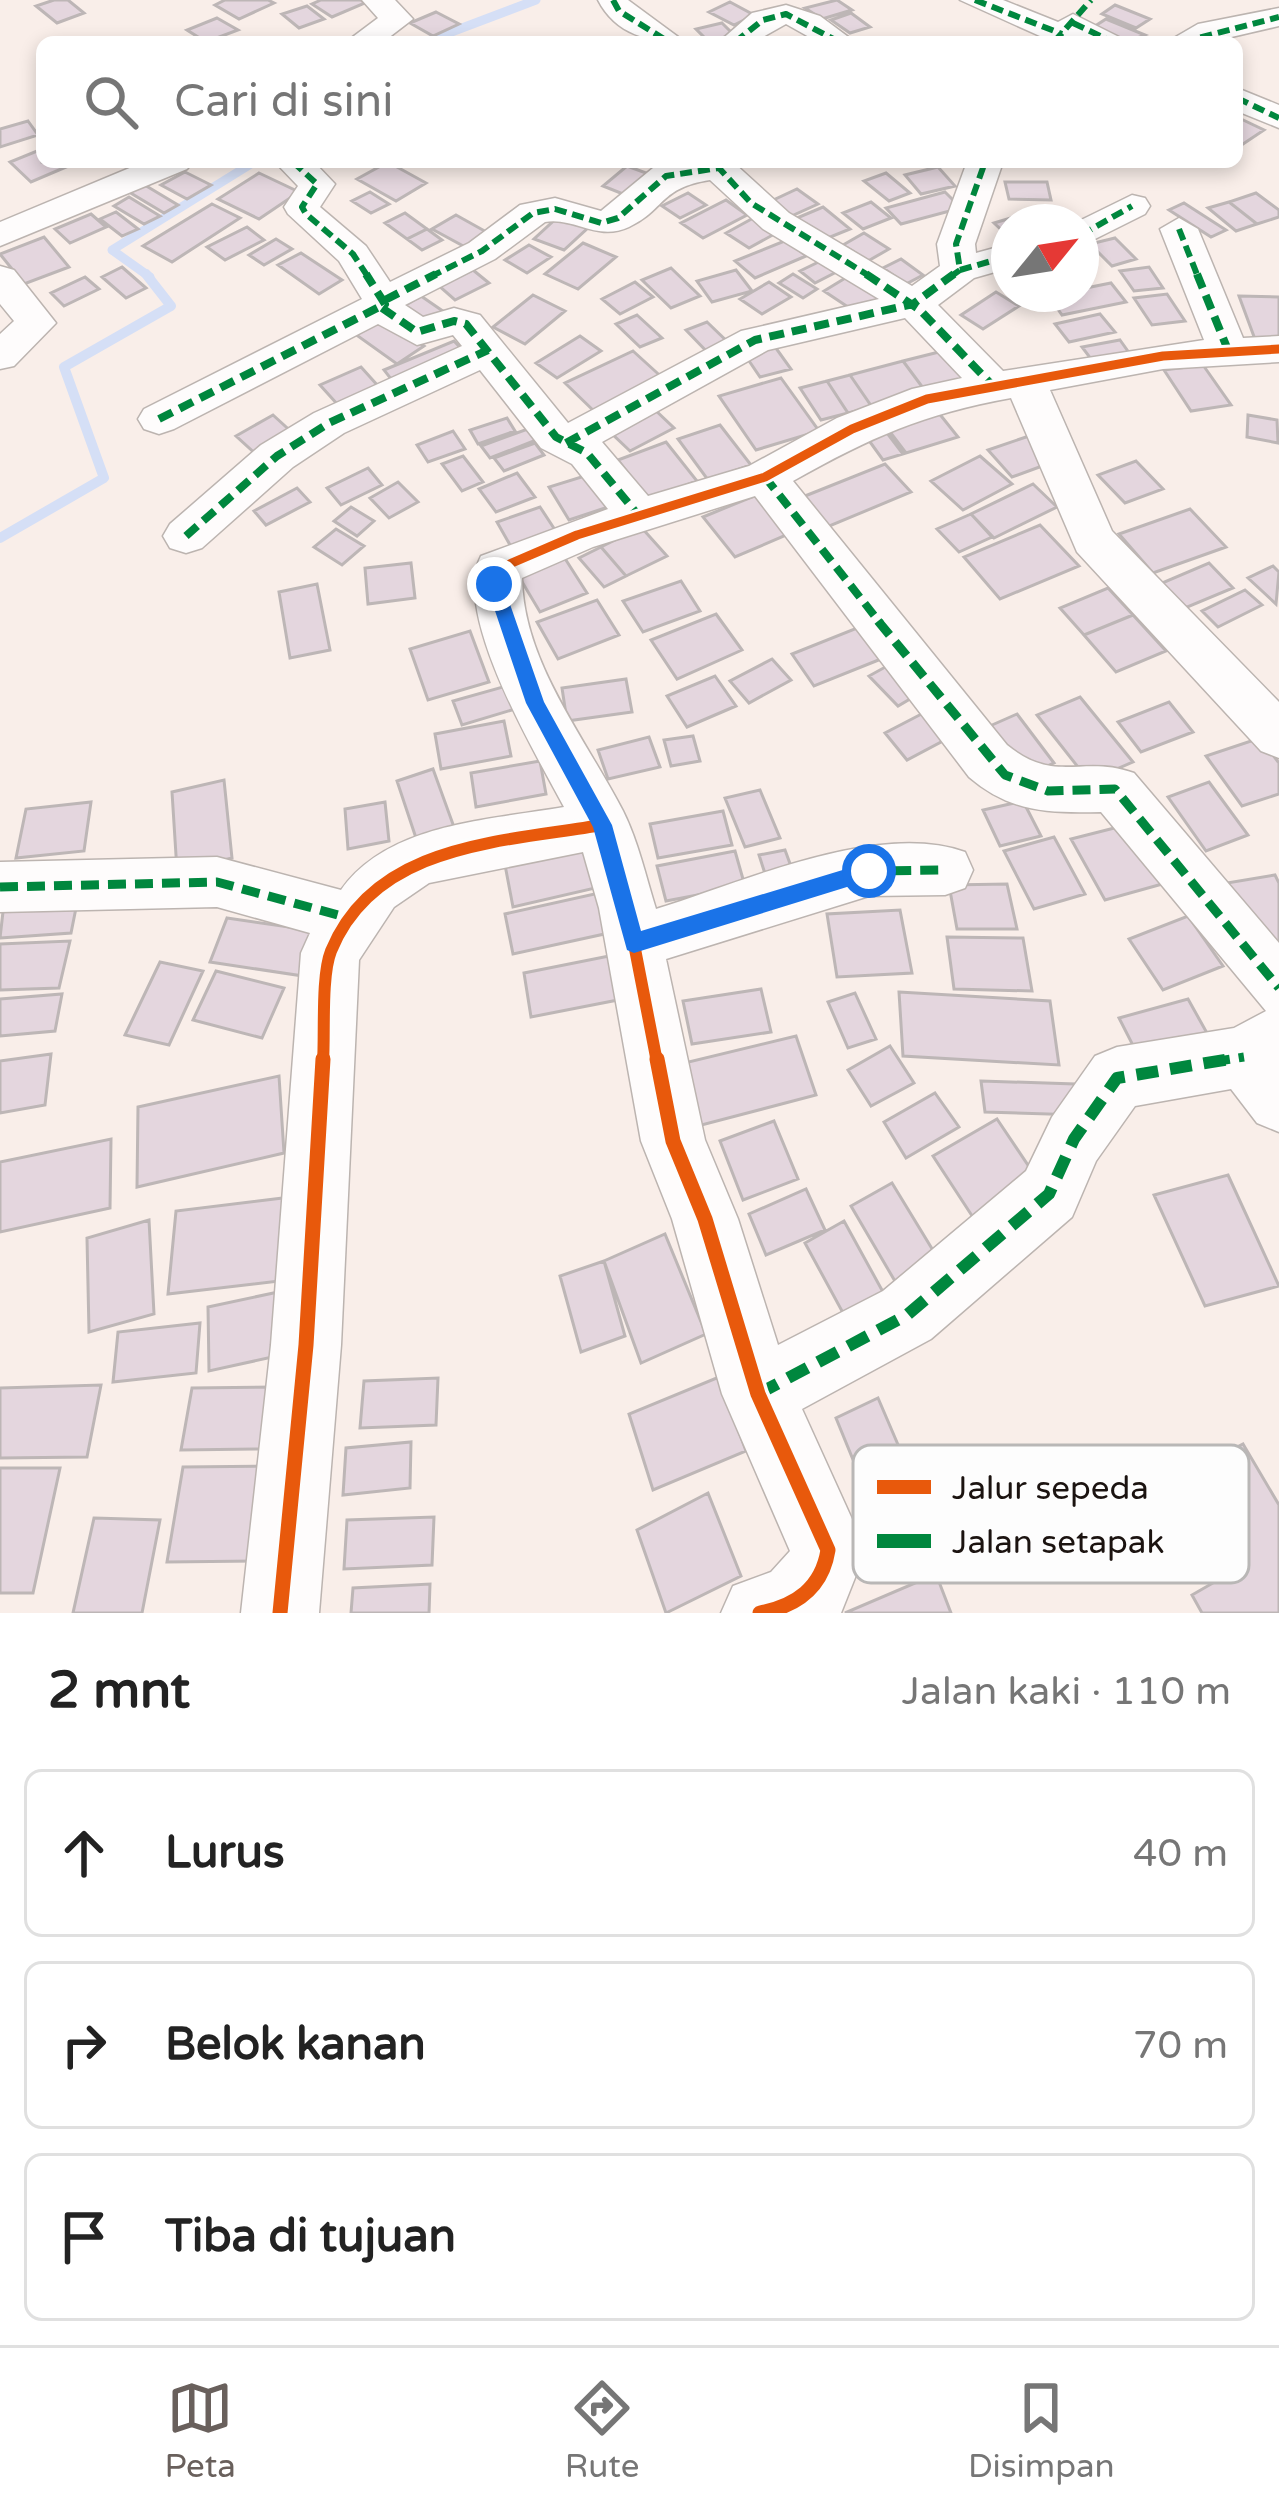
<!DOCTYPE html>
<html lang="id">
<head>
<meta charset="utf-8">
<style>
	body { margin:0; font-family:"Varela Round",sans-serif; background:#f6f6f6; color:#222 }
	.compass { position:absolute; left:991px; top:204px; width:108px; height:108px; border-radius:50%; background:#fff; box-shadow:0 6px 18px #0003; rotate:60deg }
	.stop { position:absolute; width:36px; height:36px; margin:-27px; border:9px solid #1a73e8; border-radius:50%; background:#fff }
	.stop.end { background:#1a73e8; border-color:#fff; box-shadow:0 3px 12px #0008 }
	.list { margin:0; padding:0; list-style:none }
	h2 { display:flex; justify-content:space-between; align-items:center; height:156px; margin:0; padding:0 48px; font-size:51px }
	h2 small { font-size:39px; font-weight:400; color:#767676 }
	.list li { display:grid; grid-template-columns:78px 1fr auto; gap:36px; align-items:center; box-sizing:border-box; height:168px; margin:0 24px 24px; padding:0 24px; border:3px solid #e0e0e0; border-radius:18px }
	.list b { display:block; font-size:45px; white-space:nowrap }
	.list em { font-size:39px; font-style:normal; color:#767676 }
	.icon { flex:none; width:66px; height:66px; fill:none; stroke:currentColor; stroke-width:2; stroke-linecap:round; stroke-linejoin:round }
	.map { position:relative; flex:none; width:1279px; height:1613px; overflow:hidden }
	.search { position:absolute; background:#fff; box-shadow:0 6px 18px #0003; left:36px; right:36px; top:36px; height:132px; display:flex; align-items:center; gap:30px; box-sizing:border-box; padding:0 42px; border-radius:18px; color:#767676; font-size:45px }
	.sheet { height:732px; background:#fff }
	nav { display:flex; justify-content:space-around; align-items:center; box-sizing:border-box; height:168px; border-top:3px solid #e0e0e0; background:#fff; font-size:33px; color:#767676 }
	nav a { display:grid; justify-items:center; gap:6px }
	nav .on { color:#69605c }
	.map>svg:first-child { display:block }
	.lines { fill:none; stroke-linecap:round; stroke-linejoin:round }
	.stream-far1 { stroke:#d5dff6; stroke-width:9 }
	.stream { stroke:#d5dff6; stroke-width:10 }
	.building { fill:#e4d6de; stroke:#bdb6b6; stroke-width:3 }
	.minor-casing { stroke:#bcb4b0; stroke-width:3 }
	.minor { fill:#fefcfc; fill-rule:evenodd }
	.quiet-far3 { stroke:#00873e; stroke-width:6; stroke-dasharray:12 6; stroke-linecap:butt }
	.quiet-far2 { stroke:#00873e; stroke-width:8; stroke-dasharray:15 8; stroke-linecap:butt }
	.quiet-far1 { stroke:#00873e; stroke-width:9; stroke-dasharray:18 9; stroke-linecap:butt }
	.quiet { stroke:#00873e; stroke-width:12; stroke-dasharray:22 12; stroke-linecap:butt }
	.cycleway-far2-casing { stroke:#fdfdfd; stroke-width:15 }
	.cycleway-far1-casing { stroke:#fdfdfd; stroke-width:20 }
	.cycleway-casing { stroke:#fdfdfd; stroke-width:22 }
	.cycleway-far2 { stroke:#e8590c; stroke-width:9 }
	.cycleway-far1 { stroke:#e8590c; stroke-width:12 }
	.cycleway { stroke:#e8590c; stroke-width:15 }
	.route { fill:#1a73e8 }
	.key { fill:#fdfdfd; stroke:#b9b7b6; stroke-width:3 }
	.key-label { font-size:33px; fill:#1b1310 }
</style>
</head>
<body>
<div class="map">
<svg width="1279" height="1613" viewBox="0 0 1279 1613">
	<rect width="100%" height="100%" fill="#f9eee9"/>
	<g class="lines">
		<path class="stream-far1" d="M425,42L536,0
			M150,277L112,250L254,162"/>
		<path class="stream" d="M0,538L104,478L64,367L171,306L146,274"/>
	</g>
	<path class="building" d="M54,0H68L84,13L57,23L36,6Z
		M225,0H268L274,3L239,19L215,5Z
		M321,0H361L365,3L332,17L312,4Z
		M837,0L852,10L822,19L805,8Z
		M730,2L754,15L734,25L709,12Z
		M1115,5L1150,19L1136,28L1102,14Z
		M307,6L324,19L299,28L282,14Z
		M436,12L459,24L433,36L410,23Z
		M851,13L870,27L850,33L831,20Z
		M217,18L238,30L206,42L187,30Z
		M1106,19L1145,35L1127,42L1092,28Z
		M722,23L734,35L708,41L696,29Z
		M1239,118L1264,130L1243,144L1237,141Z
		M28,121L38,135L0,147V129Z
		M42,149V162L73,164L31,182L10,162Z
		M388,162L426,183L396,201L357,179Z
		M627,166L657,177L633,198L603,186Z
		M938,167L955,186L921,194L905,175Z
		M185,172L211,185L187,199L161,185Z
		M259,173L299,192L259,219L218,199Z
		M886,173L910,193L889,201L864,181Z
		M1005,182H1047L1051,200L1009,199Z
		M143,184L178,205L164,213L129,192Z
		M797,189L818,204L787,218L767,203Z
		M370,192L389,204L371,213L352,201Z
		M945,192L961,208L901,224L886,208Z
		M688,193L706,205L680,218L662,206Z
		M1256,193L1279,210V217L1257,224L1229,202Z
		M129,197L160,216L144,224L114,206Z
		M726,200L747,215L703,238L681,223Z
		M871,202L891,218L863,229L843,213Z
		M1229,202L1257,224L1236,231L1208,208Z
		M1184,203L1226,230L1211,237L1169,210Z
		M212,204L240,218L172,262L143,246Z
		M823,207L850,229L823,240L797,218Z
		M1041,209L1055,222H1009V237L994,223Z
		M116,212L138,229L122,236L100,219Z
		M405,213L427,229L407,239L385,223Z
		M91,214L106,227L70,243L55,229Z
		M456,215L490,234L467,248L432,229Z
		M560,215L590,226L564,250L534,239Z
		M757,216L780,231L749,248L726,233Z
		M247,227L264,240L225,260L207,247Z
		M427,229L442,240L422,250L407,239Z
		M864,233L889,249L868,261L843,245Z
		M44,237L69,267L24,284L0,254Z
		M1115,238L1136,259L1112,266L1090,244Z
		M276,239L292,249L264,265L249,255Z
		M787,240L806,256L755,278L735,261Z
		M583,243L616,257L578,289L545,274Z
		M529,245L551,257L527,273L505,260Z
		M301,253L342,280L319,294L278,265Z
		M833,255L848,266L815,283L800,271Z
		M901,259L923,275L906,284L883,268Z
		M122,267L146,288L126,298L102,277Z
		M1149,267L1163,288L1134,291L1120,271Z
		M671,268L700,296L671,308L642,280Z
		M473,270L489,283L455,300L439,286Z
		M736,270L752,291L712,302L697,281Z
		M793,274L817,289L803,298L779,283Z
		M852,274L885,295L857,313L824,291Z
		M85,277L99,289L64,306L51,293Z
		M635,282L653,297L620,314L602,299Z
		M769,282L791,297L762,314L740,299Z
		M1111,283L1126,302L1062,315L1048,295L1081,294V289Z
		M996,292L1019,306L983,329L961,315Z
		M1167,294L1185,321L1152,325L1134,298Z
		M533,295L565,311L525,344L493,327Z
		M421,296L450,316L429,329L399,309Z
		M1239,296L1279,297V343L1256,342Z
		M1100,314L1115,332L1069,342L1055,324Z
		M637,315L662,338L640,347L616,324Z
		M383,318L424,346L397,364L355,334Z
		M707,322L735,349L713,358L686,330Z
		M580,336L601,351L557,378L536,363Z
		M1120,340L1132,357L1094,363L1082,347Z
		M454,341L469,357L398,388L384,370Z
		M773,344L791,369L760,377L743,352Z
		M955,348L980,378L926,392L903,361Z
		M633,351L666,381L597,414L565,383Z
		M903,361L926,392L872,407L850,375Z
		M1203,365L1231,405L1191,411L1164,370Z
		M361,367L379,387L338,405L320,385Z
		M850,375L872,407L848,413L827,381Z
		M781,378L819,431L756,450L719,396Z
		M827,381L848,413L821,420L800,388Z
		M652,407L674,428L630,451L608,430Z
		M938,412L958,437L906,453L887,428Z
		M273,415L297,437L260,458L236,436Z
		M1248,415L1277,420L1278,443L1247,437Z
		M507,418L515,431L478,444L470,430Z
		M720,425L751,465L708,480L678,439Z
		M536,426L544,437L490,458L481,446Z
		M884,429L903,454L883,460L865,435Z
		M453,431L465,449L428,462L417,445Z
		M1029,436L1053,462L1012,477L988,450Z
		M666,442L697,481L648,500L618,460Z
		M535,443L544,455L504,471L494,458Z
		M463,456L483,482L462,491L442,464Z
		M980,456L1012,484L963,510L931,481Z
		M1136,461L1163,489L1125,503L1098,475Z
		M885,464L911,492L815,532L790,502Z
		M368,468L382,485L341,505L327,488Z
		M517,473L535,497L496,512L479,489Z
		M591,474L611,506L569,520L549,487Z
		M398,482L418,502L389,518L370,498Z
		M1033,484L1057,507L994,538L971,514Z
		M297,488L310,502L266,525L254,511Z
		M759,494L791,533L735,557L703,517Z
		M351,507L374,521L357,536L334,521Z
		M540,507L559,536L514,552L497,522Z
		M1190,509L1226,547L1153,573L1119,534Z
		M971,514L992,537L959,552L937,529Z
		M1040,525L1079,566L1000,599L964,557Z
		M641,527L667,556L626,576L601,547Z
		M336,529L364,546L342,565L314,547Z
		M601,547L626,576L604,587L579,558Z
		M564,557L587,593L540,612L518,575Z
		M411,563L415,598L368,604L365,568Z
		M1209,563L1233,588L1185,608L1162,583Z
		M1273,566L1279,572L1276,604L1248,578Z
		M681,581L700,611L643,632L623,601Z
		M317,584L330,650L290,658L279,592Z
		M1108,588L1133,615L1084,635L1060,608Z
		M1245,590L1262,605L1218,627L1202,611Z
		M597,600L619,635L558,659L537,622Z
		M716,614L742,650L677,679L651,640Z
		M1133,615L1166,651L1116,672L1084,635Z
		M862,626L886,657L814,686L792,654Z
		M470,631L489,682L428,700L410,649Z
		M772,659L791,680L749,703L730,681Z
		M898,660L927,689L898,706L869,676Z
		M715,676L736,706L687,727L667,696Z
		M626,679L632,712L567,721L562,688Z
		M517,683L525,706L462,725L453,701Z
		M1080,697L1133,762L1089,781L1037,715Z
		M1169,702L1193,732L1141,752L1118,722Z
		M933,708L956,734L907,760L885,733Z
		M1017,714L1054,763L1020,778L983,729Z
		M504,721L511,756L441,769L435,734Z
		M693,736L700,761L671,766L664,740Z
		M649,737L660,767L608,779L598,750Z
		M1260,738L1279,763V794L1242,806L1206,756Z
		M540,761L546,794L476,807L471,773Z
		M433,769L454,827L417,841L397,781Z
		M224,780L232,858L177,871L172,792Z
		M1209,782L1248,835L1206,851L1168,797Z
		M760,790L780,838L745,847L725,798Z
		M1023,801L1041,836L1000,846L983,810Z
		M91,802L84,851L16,858L26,809Z
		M385,802L389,841L348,849L345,809Z
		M723,811L732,845L658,858L650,824Z
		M1138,822L1173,881L1105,900L1071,839Z
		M1054,837L1085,894L1034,909L1004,851Z
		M592,845L604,886L513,907L505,865Z
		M785,850L796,880L769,886L759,855Z
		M735,851L745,886L666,901L657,866Z
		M1275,875L1279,883V952L1221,884Z
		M1007,884L1017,929H957L949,885Z
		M608,891L618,931L513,954L505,914Z
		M78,898L71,933L0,938L4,903Z
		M900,910L912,973L837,977L827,914Z
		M1188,916L1223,966L1163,990L1129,939Z
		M227,918L317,931L303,976L210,962Z
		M947,937L1023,938L1032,991L954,989Z
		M70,941L59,988L0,990V944Z
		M619,954L628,998L531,1017L524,973Z
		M160,962L203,971L169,1045L125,1035Z
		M216,971L284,988L262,1038L193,1020Z
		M761,989L771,1032L692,1044L683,1001Z
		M899,992L1050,1001L1059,1065L903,1056Z
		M855,993L876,1039L848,1048L828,1002Z
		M62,994L55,1031L0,1036V999Z
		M1188,999L1217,1051L1146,1071L1119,1018Z
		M796,1036L816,1095L694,1127L676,1065Z
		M890,1046L914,1083L871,1106L848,1070Z
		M51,1054L45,1105L0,1113V1061Z
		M279,1076L284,1153L137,1187L138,1107Z
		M981,1081L1075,1084L1080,1115L985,1112Z
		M935,1093L959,1127L906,1158L884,1122Z
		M997,1119L1044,1189L980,1228L933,1156Z
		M774,1121L798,1179L743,1200L720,1141Z
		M111,1139L110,1208L0,1232V1162Z
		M1228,1175L1279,1286L1205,1306L1154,1195Z
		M892,1183L948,1275L906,1300L851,1206Z
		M806,1189L825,1230L766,1255L749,1214Z
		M291,1197L288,1280L168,1294L176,1211Z
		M149,1220L154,1314L89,1332L87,1238Z
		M844,1221L894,1312L855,1335L805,1243Z
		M665,1234L706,1334L641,1363L604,1261Z
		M604,1261L625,1336L581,1352L560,1276Z
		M292,1289L295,1352L209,1371L208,1307Z
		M200,1323L196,1373L113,1382L118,1332Z
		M719,1377L746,1451L653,1490L629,1414Z
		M438,1378L436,1425L360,1428L364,1381Z
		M101,1385L87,1457L0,1458V1388Z
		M273,1387L264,1449L181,1450L192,1388Z
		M878,1398L929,1517L885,1538L836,1418Z
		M411,1442L410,1488L343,1495L346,1448Z
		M1243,1444L1279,1505V1613H1202L1192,1595L1225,1576L1172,1481Z
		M272,1466L260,1561L167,1562L183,1467Z
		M0,1468H60L33,1593H0Z
		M708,1493L741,1576L666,1613L637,1530Z
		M434,1517L432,1565L344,1569L347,1520Z
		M94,1518L160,1520L142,1613H73Z
		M936,1574L951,1613H845Z
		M430,1584L429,1613H351L353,1588Z"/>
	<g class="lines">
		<g class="minor-casing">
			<path id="minor" d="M362,0H395L413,19L383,42H346L378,18Z
				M598,0H628L685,42C649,42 616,35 598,0Z
				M960,0H1003L1058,22L1073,14L1129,42H1088L1076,36L1051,41Z
				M786,5L820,16L855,42H818L786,24L754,42H719L752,13Z
				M1279,8V26L1210,42H1167L1198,24Z
				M1237,88L1279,105V128L1237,111Z
				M144,162H193L187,169L0,246V222Z
				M275,162H314L335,184L320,207L366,246L390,282L469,243L520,205L555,198L601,211L653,168L733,162L789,213L912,286L940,266L937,244L967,162H1003L975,244L976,253L1009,244V268L974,278L938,305L1003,371L1204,340L1160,229L1179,218L1198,229L1243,338L1279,336V362L1163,369L1050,390L1112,531L1279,702V758L1261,751L1077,552L1011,398C923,414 871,437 793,481L1007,745C1056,785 1082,754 1134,773L1279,943V1132L1257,1123L1231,1089L1135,1106L1096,1161L1072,1217L931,1339L802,1409L866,1550L841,1613H721L733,1586L771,1572L790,1551L722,1394L672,1219L641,1141L599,908L583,852L429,883L394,907L359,960L341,1345L319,1613H241L271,1345L301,953L310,933L217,907L0,912V862L217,857L341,890C388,823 490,820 564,807C536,754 451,613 481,556L608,509L572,464L541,448L480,370L344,433L293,467L202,548L186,553L170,548L163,536L170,524L261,445L314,413L462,346L453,335L417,345L378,324L174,429L159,434L144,429L138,419L144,409L362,299L339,261L288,214L284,207L298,186ZM710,180L763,229L879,299L741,331L568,423L480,315L454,308L423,317L405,305L495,259L545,222C575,217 597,242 629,227C666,209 659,188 710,180ZM905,318L962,378L912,389L837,418L749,466L648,496L602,442L768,350ZM755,496L969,777C1011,813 1049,813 1101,812L1266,1011L1234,1028L1117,1047L1095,1056L1052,1117L1026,1171L883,1291L778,1345L738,1219L705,1140L666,959L869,896L945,895L965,888L973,870L965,852C878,820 741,883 656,909C646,877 638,841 623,811C586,739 523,662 522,578L593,547Z
				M1132,195L1145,198L1150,206L1145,214L1081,246L1077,222Z
				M0,266L14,270L56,323L14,366L0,369V334L14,321L0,304Z"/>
		</g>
		<use href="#minor" class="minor"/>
		<path class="quiet-far3" d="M613,0L619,11L669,42
			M975,0L1062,34
			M1073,23L1113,42
			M735,42L763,20L786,14L839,42
			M1054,42L1091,0
			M1183,42L1279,17
			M1237,98L1279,118
			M293,162L317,184L302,207L306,214L353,254L368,277
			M1179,229L1198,277
			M1081,235L1132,206
			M960,270L1009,256
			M430,277L482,251L533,213L555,209L601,223L618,218L666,176L719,168L751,203L871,277
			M950,277L960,270L956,244L985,162"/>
		<path class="quiet-far2" d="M866,274L920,310L994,387
			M1197,274L1228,350
			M385,300L436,274
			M382,308L417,332L454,321L466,324L556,437L587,453L639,516
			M159,419L385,304L366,274
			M566,443L755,340L913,304L954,274
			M765,477L881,624
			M186,536L277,456L329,423L488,350"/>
		<path class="quiet-far1" d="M878,621L1005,775L1048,791L1115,789L1279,988
			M0,887L217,882L349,918
			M634,943L869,871L945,870
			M1212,1062L1244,1057"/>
		<path class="quiet" d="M758,1394L907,1315L1049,1194L1074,1139L1117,1078L1230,1059"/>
		<g class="cycleway-far2-casing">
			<path id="cycleway-far2" d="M507,624L498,600V569L577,535L765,477L852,429L927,399L1163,356L1279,349"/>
		</g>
		<g class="cycleway-far1-casing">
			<path id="cycleway-far1" d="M506,621L535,703L602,825L627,908L657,1062
				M323,1062C325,1034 321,976 331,951C375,843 503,842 602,825"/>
		</g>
		<g class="cycleway-casing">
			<path id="cycleway" d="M657,1059L673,1141L705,1219L758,1394L828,1550C822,1588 796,1606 760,1613
				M280,1613L306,1345L323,1059"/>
		</g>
		<use href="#cycleway-far2" class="cycleway-far2"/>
		<use href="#cycleway-far1" class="cycleway-far1"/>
		<use href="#cycleway" class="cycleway"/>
	</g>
	<path class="route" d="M494,578L503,584L544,702L612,825L641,931L869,862L879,871L876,878L634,953L627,950L593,827L526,703L486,584Z"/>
	<rect x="853" y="1445" width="396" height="138" rx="18" class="key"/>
	<rect x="877" y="1480" width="54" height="14" fill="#e8590c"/>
	<rect x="877" y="1534" width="54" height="14" fill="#00873e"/>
	<g class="key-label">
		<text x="952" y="1499">Jalur sepeda</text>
		<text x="952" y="1553">Jalan setapak</text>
	</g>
</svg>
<svg class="compass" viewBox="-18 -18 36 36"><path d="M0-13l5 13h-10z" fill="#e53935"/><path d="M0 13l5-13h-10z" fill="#767676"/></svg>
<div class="stop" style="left:869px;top:871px"></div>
<div class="stop end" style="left:494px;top:584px"></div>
<div class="search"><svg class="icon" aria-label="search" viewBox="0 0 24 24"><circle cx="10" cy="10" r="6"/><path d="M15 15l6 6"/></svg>Cari di sini</div>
</div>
<section class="sheet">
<h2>2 mnt<small>Jalan kaki · 110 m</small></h2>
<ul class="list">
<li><svg class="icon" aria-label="ahead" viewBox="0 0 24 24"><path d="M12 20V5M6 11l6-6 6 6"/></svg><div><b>Lurus</b></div><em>40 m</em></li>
<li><svg class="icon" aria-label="right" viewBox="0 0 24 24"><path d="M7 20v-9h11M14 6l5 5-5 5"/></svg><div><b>Belok kanan</b></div><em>70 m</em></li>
<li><svg class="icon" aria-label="arrive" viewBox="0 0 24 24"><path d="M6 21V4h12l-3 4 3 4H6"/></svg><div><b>Tiba di tujuan</b></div></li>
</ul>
</section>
<nav>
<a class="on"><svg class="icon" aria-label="map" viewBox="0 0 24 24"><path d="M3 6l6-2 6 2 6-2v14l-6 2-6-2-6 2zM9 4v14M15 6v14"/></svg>Peta</a>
<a><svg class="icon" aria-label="directions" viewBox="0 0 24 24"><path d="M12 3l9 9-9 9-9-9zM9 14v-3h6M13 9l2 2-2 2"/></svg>Rute</a>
<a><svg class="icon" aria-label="saved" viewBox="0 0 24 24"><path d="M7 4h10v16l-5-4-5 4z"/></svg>Disimpan</a>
</nav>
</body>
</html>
